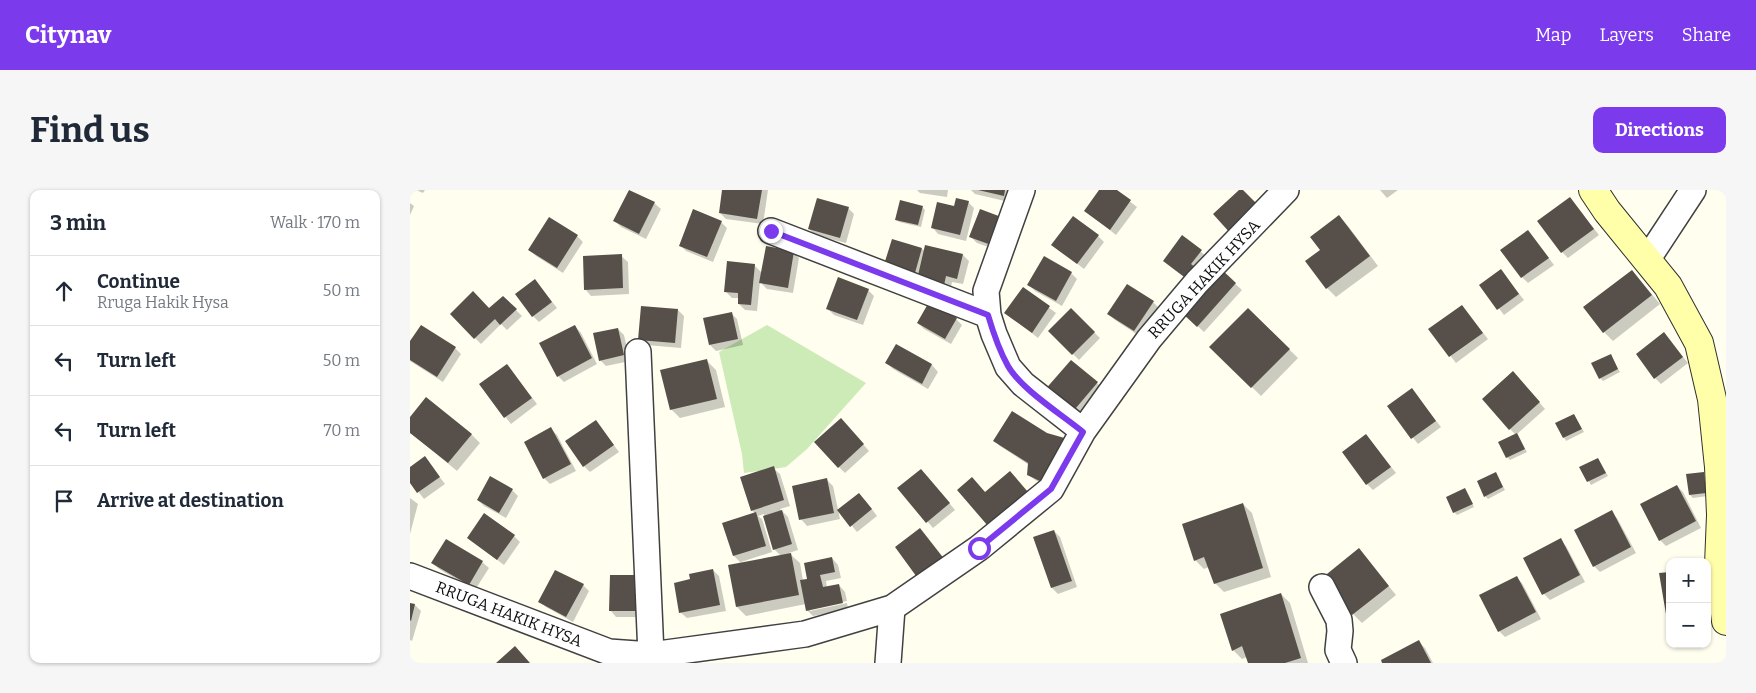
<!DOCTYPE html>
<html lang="en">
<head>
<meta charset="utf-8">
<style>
	body { margin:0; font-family:Bitter,serif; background:#f6f6f7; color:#1f2937 }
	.controls { position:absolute; right:15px; bottom:15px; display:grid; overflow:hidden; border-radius:10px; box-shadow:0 1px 4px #0004 }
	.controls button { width:45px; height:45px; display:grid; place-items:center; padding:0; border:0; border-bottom:1px solid #e0e1e3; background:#fff; color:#1f2937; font:25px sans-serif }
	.stop { position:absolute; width:15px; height:15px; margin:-11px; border:4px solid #7c3aed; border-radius:50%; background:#fff }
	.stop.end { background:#7c3aed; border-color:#fff; box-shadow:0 1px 5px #0008 }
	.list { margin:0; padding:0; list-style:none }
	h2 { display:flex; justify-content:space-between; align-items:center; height:65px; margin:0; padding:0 20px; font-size:21px }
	h2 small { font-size:16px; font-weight:400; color:#747a83 }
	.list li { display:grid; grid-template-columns:32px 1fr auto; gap:15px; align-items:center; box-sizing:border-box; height:70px; padding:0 20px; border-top:1px solid #e0e1e3 }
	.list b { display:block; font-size:19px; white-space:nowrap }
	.list p { margin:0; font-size:16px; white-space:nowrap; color:#747a83 }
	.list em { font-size:16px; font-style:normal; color:#747a83 }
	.icon { flex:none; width:28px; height:28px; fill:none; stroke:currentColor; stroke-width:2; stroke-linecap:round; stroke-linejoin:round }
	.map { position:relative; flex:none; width:1316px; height:473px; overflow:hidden; border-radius:10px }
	header { display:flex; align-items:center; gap:30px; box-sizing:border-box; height:70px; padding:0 25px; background:#7c3aed; color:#fff }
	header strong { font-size:24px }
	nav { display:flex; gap:28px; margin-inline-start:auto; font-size:18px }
	.intro { display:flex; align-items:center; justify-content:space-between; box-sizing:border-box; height:120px; padding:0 30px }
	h1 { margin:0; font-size:35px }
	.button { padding:12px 22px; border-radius:10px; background:#7c3aed; color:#fff; font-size:18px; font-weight:700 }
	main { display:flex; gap:30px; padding:0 30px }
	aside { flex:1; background:#fff; border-radius:10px; box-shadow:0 1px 4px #0004 }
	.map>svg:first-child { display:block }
	.green { fill:#ccebb7 }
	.shadow { fill:#0003 }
	.building { fill:#57504a }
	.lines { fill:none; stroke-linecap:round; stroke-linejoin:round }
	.street-casing { stroke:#414141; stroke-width:28 }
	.secondary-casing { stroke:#303030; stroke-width:30 }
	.street { stroke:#fff; stroke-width:25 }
	.secondary { stroke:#ffa; stroke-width:28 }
	.route { stroke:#7c3aed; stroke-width:6 }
	.labels { text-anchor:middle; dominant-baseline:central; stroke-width:5; stroke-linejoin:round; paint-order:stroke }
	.street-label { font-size:16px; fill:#0e0e0e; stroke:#fff }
</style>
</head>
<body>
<header>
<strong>Citynav</strong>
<nav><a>Map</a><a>Layers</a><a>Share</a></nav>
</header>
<div class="intro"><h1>Find us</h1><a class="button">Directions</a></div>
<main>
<aside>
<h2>3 min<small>Walk · 170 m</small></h2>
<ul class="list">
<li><svg class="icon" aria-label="ahead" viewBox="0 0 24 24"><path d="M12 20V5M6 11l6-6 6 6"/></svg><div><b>Continue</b><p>Rruga Hakik Hysa</p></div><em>50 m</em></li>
<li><svg class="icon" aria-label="left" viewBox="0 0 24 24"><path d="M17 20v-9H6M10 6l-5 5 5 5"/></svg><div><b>Turn left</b></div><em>50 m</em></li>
<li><svg class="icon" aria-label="left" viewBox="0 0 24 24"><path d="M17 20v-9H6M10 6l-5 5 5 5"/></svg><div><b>Turn left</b></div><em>70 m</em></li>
<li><svg class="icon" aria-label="arrive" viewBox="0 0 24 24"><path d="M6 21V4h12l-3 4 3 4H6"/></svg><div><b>Arrive at destination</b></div></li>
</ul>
</aside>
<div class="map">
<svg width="1316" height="473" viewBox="0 0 1316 473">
	<rect width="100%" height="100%" fill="#fffeef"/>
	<path class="green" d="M357,135L456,193L397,259L376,277L334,283L332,264L309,162Z"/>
	<path class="shadow" d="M6,0H15L13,3Z
		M313,0H358L353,34L316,29L310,23Z
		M507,0H538L537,7L510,3Z
		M561,0H602L599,12L565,4Z
		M691,0H705L727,17L706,45L676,21Z
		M970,0H988L977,8Z
		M1160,8L1189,45L1158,68L1152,62Z
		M558,12L564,18L556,51L528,44L522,37L545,18Z
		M0,13L4,16L0,25Z
		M244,13L251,19L236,49L211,37L205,31Z
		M512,17L515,20L511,37L489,32L486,29Z
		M438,18L444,24L436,53L405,45L399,39Z
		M570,21L590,61L567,53L561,47Z
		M929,27L938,36L968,76L926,107L917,98L897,71L912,60Z
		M311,32L317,38L303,72L276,61L270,55Z
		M1118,41L1144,75L1118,93L1112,87Z
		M167,46L173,52L153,83L126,66L120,60Z
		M688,46L694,52L674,79L643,55Z
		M773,47L797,67L783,94L761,77Z
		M512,59L515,61L553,65L559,71L553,94L542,92L539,106L473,80Z
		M383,62L389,68L383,103L357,99L350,92L347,121L335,120L329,114V108H322L316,102L344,75L352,83Z
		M211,66L218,72L219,104L181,106L175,99Z
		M810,80L832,100L794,142L778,127Z
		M1091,81L1114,110L1094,125L1071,95Z
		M1222,81L1250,114L1203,151L1194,142Z
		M661,83L667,89L652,116L625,101L619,95Z
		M125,90L147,118L129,132L123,126Z
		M613,98L646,123L628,148L596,123Z
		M458,100L464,106L453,135L424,125L418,119Z
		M93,107L112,126L97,140L91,134L71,154L41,124L79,120Z
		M743,112L749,118L731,147L705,130L699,124Z
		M1052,116L1078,149L1046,173L1020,140Z
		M838,119L888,168L851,206L801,157Z
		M268,120L274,126L271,158L236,155L230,149Z
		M661,120L690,148L669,170L640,141Z
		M321,123L327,129L333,155L306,161L300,155Z
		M546,129L552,135L541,154L514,139L508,133Z
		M165,136L171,143L187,174L154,192L148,186Z
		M208,139L214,145L220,171L196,176L190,170Z
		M1254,144L1278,173L1251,194L1245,188Z
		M0,153L45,158L51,164L33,192L0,171Z
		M487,156L522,175L528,182L518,199L483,179L477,173Z
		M1200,165L1210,182L1193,191L1190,188Z
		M297,171L306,180L315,217L270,228L261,219Z
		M97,175L127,214L101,234L70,195Z
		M1109,189L1135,219L1107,244L1117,262L1100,270L1097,267L1106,245L1100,239Z
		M687,193L693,199L666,230L640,208Z
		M1002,200L1031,237L1008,254L979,217Z
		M1164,225L1174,242L1156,251L1147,233Z
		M0,229L61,244L70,253L47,281L0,242Z
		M186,231L209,262L180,282L174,276Z
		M437,236L459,261L435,283L429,277Z
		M141,239L147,245L166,281L140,294L134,288Z
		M636,244L640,298L625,290L619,284V275L590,256L584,250Z
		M956,245L986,283L963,300L957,294Z
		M15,268L35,294L14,309L0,291V278Z
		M1188,269L1198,286L1181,295L1171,277Z
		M363,278L370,284L380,316L370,319L378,327L388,360L379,363L390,373L393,391L399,390L422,368L428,375L431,388L416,391L417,398L429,395L435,402L437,411L400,419V421L437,413L438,419L403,426L397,420L396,414L336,426L327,417L371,366L364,359L354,324L348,326L352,329L362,362L331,372V373L324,366L314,333L345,324L342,320Z
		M1086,283L1095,300L1078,309L1075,306Z
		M1293,284L1296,287L1298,306L1283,308L1280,305Z
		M517,286L545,320L523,338L489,298Z
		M417,290L423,296L430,329L397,336L391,329Z
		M1267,296L1273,302L1291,338L1256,356L1250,350Z
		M102,300L108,306L96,328L74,316L68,310Z
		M1055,300L1064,317L1047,325L1044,322Z
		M0,308L8,314L0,344Z
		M455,310L467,326L447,342L429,320Z
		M833,314L842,323L861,387L814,402L805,393L799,377L794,379L785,370Z
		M1201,322L1207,328L1226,363L1190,382L1184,376Z
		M644,341L650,347L667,397L648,404L642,398Z
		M104,346L110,352L94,375L58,348Z
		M1150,350L1156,356L1175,392L1140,410L1134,404Z
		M949,360L986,405L952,433L943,424Z
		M72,372L79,378L65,400L29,379L23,373Z
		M303,380L309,386L316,421L277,428L270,422L281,390Z
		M201,386L237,427H206L200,420Z
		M1106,387L1112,393L1131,429L1095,447L1089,441Z
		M173,395L179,401L163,432L136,417L130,411Z
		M871,404L880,413L898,473H840L837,467L832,469L823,460Z
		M0,414L5,415L11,421L2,451L0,450Z
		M1009,452L1015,458L1023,473H974Z"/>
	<path class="building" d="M219,0L245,12L229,44L203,31Z
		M312,0H352L347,29L309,23Z
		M568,0H595L594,6Z
		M689,0H707L721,10L700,40L674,21Z
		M829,0H833L850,17L821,44L803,24Z
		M1160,7L1184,39L1151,63L1127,31Z
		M407,8L439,17L430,48L398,39Z
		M546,8L559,11L550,45L521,38L527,12L544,16Z
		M490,10L513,16L508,35L485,30Z
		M283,19L312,31L297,67L269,56Z
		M570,19L594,28L584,56L559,47Z
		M929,25L960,66L916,99L895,71L910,60L900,47Z
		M663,26L689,45L667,74L641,55Z
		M139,27L168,45L147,78L118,60Z
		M1118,40L1139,68L1111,88L1090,60Z
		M772,45L792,60L781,74L786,78L777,89L753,71Z
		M482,49L512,58L503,90L472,81Z
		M515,55L553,64L547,89L536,86L533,100L506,94Z
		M356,56L384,61L378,98L349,93Z
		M212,64L213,98L174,100L173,66Z
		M634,66L662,82L646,111L617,95Z
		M317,71L345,74L341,115L328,114V103L314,102Z
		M810,78L826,93L787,137L771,122Z
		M1091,79L1109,104L1087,120L1069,95Z
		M1222,80L1242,105L1193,143L1173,117Z
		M428,87L459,99L447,130L416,119Z
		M125,89L142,112L122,127L105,104Z
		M717,94L744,111L724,141L697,124Z
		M613,97L640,116L622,143L594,123Z
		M63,101L79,118L93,106L107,119L90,135L85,129L64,149L40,124Z
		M519,112L547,128L535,149L507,133Z
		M1052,115L1073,143L1039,167L1018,139Z
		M231,116L268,119L265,153L228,150Z
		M661,118L685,142L662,165L638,141Z
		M838,118L880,159L841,198L799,157Z
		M322,122L328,149L299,155L293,128Z
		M11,135L46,157L27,187L0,170V151Z
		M165,135L182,168L147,187L129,153Z
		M208,138L214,165L189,171L183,143Z
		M1254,142L1273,167L1244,189L1226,164Z
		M486,154L522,174L512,194L475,173Z
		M1201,164L1208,179L1189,189L1181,173Z
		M297,169L307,209L260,220L250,180Z
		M661,170L688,192L660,225L633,202Z
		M97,174L122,208L94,228L69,194Z
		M1103,181L1130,212L1099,240L1072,209Z
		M1002,198L1026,231L1001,249L977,216Z
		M16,207L62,244L38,273L0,243V227Z
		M602,221L637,243L658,249L634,293L617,285L618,273L583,251Z
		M1164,224L1172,239L1153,248L1145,233Z
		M431,228L454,254L428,278L404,252Z
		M186,230L204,255L173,277L155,251Z
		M141,237L161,274L133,289L114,252Z
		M1107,243L1115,259L1096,268L1088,252Z
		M956,244L981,277L956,295L932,262Z
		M15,266L30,287L7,303L0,293V277Z
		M1188,268L1196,283L1177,292L1169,277Z
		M364,276L374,310L341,321L330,287Z
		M511,279L540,313L516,333L487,298Z
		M600,281L618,302L578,336L547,300L562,287L575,302Z
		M1086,282L1093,297L1074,307L1067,291Z
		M1294,282L1296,303L1279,305L1276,284Z
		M80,286L103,299L89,323L67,310Z
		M417,288L424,323L389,330L382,296Z
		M1267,295L1286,331L1249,351L1230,314Z
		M1055,298L1063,314L1043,323L1036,307Z
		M449,303L462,319L440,337L427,320Z
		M833,313L853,378L804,394L794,367L784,371L772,334Z
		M372,320L382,354L363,360L353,326Z
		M1202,320L1221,357L1183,377L1164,340Z
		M346,322L356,356L323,366L312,333Z
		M74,323L105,345L87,370L57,348Z
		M510,338L535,370L509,390L485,357Z
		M644,340L662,391L641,398L623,347Z
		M1151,348L1170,385L1132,405L1113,368Z
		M36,349L73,371L59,395L21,373Z
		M949,358L979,396L942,425L912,388Z
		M381,363L389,405L326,417L318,375Z
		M422,367L425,382L410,385L413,397L429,394L433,413L396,421L390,390L397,389L394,373Z
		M303,379L310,415L269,423L264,393L280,389L279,384Z
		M145,380L174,394L156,427L128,412Z
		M1260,382V430H1257L1249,383Z
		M200,385H232L231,421H199Z
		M1107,386L1126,422L1088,442L1069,405Z
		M871,403L891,468L875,473H838L832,456L822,461L810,424Z
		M0,413L5,414L1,431L0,430Z
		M1009,450L1021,473H972L971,470Z
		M105,456L120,473H86Z"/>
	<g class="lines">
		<g class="street-casing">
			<path id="street" d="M612,0L576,101L578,125L584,144L598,177L613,194L673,241
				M361,41L578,125
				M1237,70L1283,0
				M228,162L241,465
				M0,386L199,462L241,465L395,444L482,418L569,358L641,299L673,241L739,149L787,92L876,0
				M912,397L929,430L930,441L928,460L934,473
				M478,473L482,418"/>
		</g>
		<g class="secondary-casing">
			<path id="secondary" d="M1183,0L1197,21L1258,96L1289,153L1302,209L1309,277L1311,325L1309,375L1316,431"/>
		</g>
		<use href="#street" class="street"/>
		<use href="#secondary" class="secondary"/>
	</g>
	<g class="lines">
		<path class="route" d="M361,41L578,125C583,142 589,160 598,176C611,199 651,224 673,242L641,299L569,358"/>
	</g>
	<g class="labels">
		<g class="street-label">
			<text transform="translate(794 89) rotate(-47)">RRUGA HAKIK HYSA</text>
			<text transform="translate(99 424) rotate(21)">RRUGA HAKIK HYSA</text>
		</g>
	</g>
</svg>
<div class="controls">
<button>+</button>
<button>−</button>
</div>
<div class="stop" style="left:569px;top:358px"></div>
<div class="stop end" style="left:361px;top:41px"></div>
</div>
</main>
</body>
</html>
